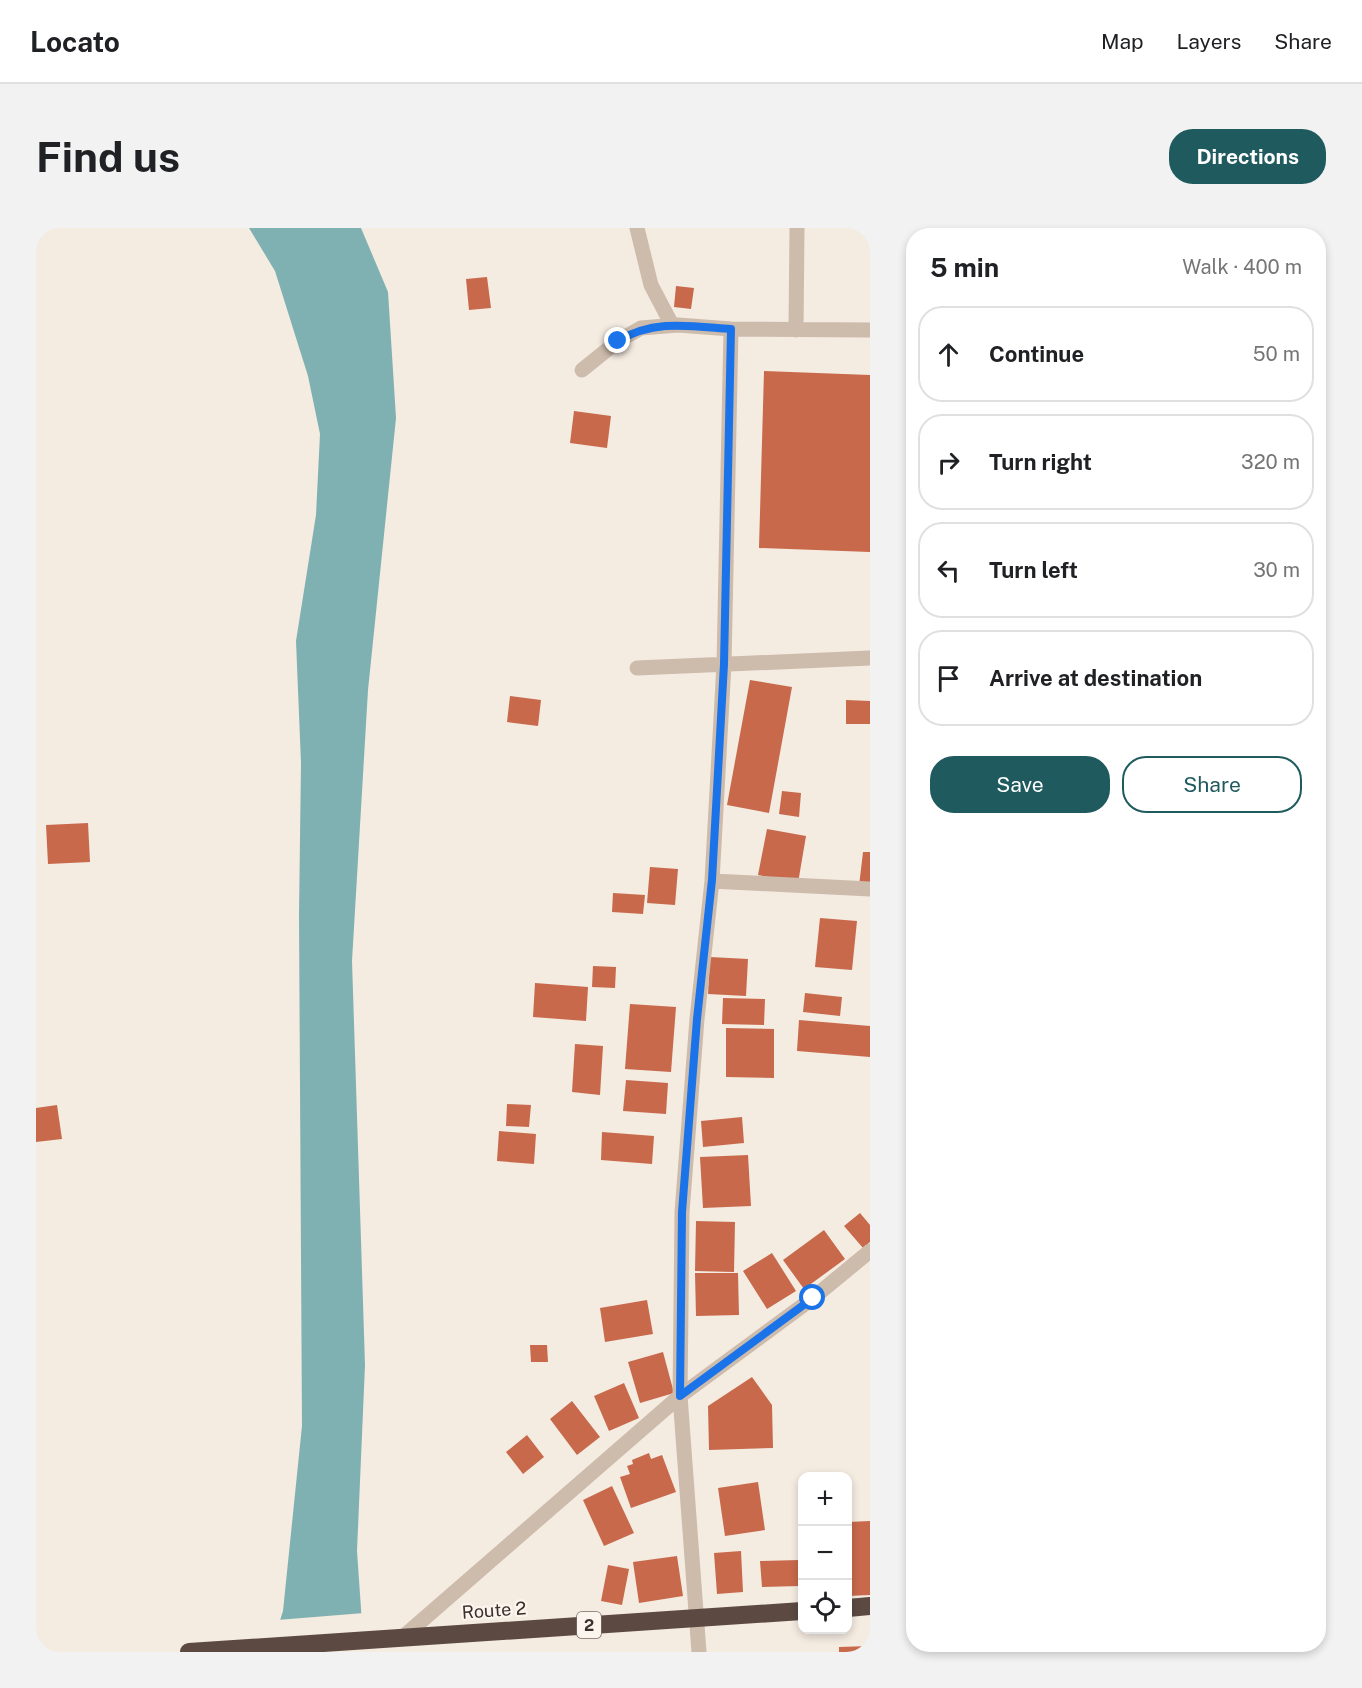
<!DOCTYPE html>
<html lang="en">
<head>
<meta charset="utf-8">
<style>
	body { margin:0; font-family:"Public Sans",sans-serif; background:#f2f2f2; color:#202124 }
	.controls { position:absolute; right:18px; bottom:18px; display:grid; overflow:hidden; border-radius:12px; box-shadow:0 3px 9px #0003 }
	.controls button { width:54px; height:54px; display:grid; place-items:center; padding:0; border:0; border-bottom:2px solid #e0e0e0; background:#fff; color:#202124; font:30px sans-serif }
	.stop { position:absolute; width:18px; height:18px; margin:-14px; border:4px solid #1a73e8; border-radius:50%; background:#fff }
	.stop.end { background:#1a73e8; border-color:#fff; box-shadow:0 2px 6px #0008 }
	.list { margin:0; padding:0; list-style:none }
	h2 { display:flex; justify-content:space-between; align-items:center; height:78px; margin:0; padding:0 24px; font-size:26px }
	h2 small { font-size:20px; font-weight:400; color:#757577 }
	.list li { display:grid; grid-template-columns:39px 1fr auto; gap:18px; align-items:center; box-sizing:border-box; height:96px; margin:0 12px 12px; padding:0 12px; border:2px solid #e0e0e0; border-radius:24px }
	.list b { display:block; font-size:22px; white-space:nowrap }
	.list em { font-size:20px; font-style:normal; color:#757577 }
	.actions { display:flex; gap:12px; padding:18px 24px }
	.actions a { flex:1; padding:14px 0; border:2px solid #1f5a5e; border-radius:24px; text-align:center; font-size:21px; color:#1f5a5e }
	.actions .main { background:#1f5a5e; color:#fff }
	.icon { flex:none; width:33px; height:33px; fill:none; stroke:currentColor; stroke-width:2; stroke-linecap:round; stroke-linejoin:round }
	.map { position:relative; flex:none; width:834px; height:1424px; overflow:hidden; border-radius:24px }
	header { display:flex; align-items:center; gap:36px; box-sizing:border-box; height:84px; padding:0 30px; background:#fff; border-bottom:2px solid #e0e0e0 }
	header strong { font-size:28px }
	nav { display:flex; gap:33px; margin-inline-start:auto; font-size:21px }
	.intro { display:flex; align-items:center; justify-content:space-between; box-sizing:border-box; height:144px; padding:0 36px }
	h1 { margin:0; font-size:42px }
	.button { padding:15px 27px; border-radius:24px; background:#1f5a5e; color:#fff; font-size:21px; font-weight:700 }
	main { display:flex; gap:36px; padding:0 36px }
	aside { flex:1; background:#fff; border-radius:24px; box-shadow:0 3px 9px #0003 }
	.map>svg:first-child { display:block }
	.water { fill:#7fb0b2 }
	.pier { fill:#f4ebe1 }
	.building { fill:#c8694b }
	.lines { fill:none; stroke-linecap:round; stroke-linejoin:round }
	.minor { stroke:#cdbbac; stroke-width:15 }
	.highway { stroke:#5c4a42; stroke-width:18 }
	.route { stroke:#1a73e8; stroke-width:8 }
	.labels { text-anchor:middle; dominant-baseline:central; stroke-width:4.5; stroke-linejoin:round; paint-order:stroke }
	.shield { fill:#fbf5ee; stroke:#756b66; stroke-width:1.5 }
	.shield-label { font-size:16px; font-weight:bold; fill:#3b302b }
	.street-label { font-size:18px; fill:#3b302b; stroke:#fbf5ee }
</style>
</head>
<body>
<header>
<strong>Locato</strong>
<nav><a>Map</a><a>Layers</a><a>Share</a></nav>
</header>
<div class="intro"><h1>Find us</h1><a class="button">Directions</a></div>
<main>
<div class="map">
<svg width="834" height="1424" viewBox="0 0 834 1424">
	<rect width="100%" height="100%" fill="#f4ebe1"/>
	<path class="water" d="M213,0H325L352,64L360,190L332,462L316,733L329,1137L321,1323L328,1424H234L247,1383L266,1198L263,687L265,535L260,413L280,287L284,206L272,148L239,43Z"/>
	<path class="pier" d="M328,1385L331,1424H231L241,1392Z"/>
	<path class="building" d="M451,49L455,80L433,82L430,51Z
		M640,58L658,60L655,81L638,79Z
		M728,143L834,147V324L723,320Z
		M538,183L575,188L571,220L534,215Z
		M714,452L756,459L733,585L691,577Z
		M474,468L505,472L502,498L471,494Z
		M810,472L834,473V496H810Z
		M746,563L765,565L763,589L743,586Z
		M52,595L54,634L12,636L10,597Z
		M731,601L770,608L762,655L722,647Z
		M827,624H834V659L823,658Z
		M614,639L642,641L639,677L611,675Z
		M577,665L609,667L607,686L576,684Z
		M784,690L821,693L816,742L779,739Z
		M674,729L712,731L710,768L672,766Z
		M557,738L580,739L579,760L556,759Z
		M499,755L552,759L550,793L497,789Z
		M769,765L806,769L804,788L767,784Z
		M687,770L729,771L728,797L686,796Z
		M594,776L640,779L635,844L589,841Z
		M763,792L834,798V829L761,823Z
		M690,800L738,801V850L690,849Z
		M539,816L567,818L564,867L536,864Z
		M590,852L632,855L630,886L587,883Z
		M471,876L495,877L493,899L470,898Z
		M21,877L26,911L0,914V880Z
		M706,889L708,915L667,919L665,893Z
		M463,903L500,906L498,936L461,933Z
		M566,904L618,908L616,936L565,932Z
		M712,927L715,978L667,980L664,929Z
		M824,985L834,997V1014L827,1020L808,998Z
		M660,993L699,994L698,1044L659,1043Z
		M788,1002L809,1031L768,1061L747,1032Z
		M736,1025L760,1063L731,1081L707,1043Z
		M659,1045H702L703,1087L660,1088Z
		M611,1072L617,1106L569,1114L564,1080Z
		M494,1117H511L512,1134H495Z
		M627,1124L638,1165L604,1175L592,1134Z
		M716,1149L736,1177L737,1220L673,1222L672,1178Z
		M588,1155L603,1190L573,1203L558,1168Z
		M536,1173L564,1209L541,1227L514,1191Z
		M491,1207L508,1229L487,1246L470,1224Z
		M613,1225L615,1231L626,1227L640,1264L595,1280L584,1249L594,1246L591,1238L597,1236L596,1232Z
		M722,1254L729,1302L689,1308L682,1260Z
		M576,1258L598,1305L568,1318L547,1272Z
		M834,1293V1367L812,1368V1294Z
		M705,1323L707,1364L681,1366L678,1325Z
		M641,1328L647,1368L603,1375L597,1334Z
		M763,1332L764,1358L726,1359L724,1333Z
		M572,1337L593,1341L586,1377L565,1373Z
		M834,1418V1424H803V1419Z"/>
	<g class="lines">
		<path class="minor" d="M601,0L615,57L636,97
			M760,102L761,0
			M546,142L582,113L605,100L642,97L695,101L834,102
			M601,440L834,430
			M676,653L834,661
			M367,1409L644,1168L777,1070L834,1023
			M663,1424L644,1168L646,984L661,791L676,653L688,436L695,101"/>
		<path class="highway" d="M812,1380L834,1378
			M153,1424L766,1383"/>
	</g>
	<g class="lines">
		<path class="route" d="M582,113C618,91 654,98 695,101L688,436L676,652L661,791L646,984L644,1168L777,1070"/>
	</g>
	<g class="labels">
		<rect class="shield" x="541" y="1384" width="24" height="26" rx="4.5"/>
		<g class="shield-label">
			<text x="553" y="1397">2</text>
		</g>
		<g class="street-label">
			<text transform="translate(458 1382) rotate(-4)">Route 2</text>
		</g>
	</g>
</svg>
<div class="controls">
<button>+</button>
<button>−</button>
<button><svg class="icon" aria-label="locate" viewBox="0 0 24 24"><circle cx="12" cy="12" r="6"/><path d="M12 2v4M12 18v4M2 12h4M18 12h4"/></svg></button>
</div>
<div class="stop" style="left:777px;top:1070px"></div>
<div class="stop end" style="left:582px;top:113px"></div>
</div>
<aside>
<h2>5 min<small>Walk · 400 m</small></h2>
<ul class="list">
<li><svg class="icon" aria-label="ahead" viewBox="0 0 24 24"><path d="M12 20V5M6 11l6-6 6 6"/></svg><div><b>Continue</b></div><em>50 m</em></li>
<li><svg class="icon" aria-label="right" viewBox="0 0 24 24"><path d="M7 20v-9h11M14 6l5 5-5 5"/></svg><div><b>Turn right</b></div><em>320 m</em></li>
<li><svg class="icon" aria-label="left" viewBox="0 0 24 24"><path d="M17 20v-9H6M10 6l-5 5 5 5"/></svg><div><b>Turn left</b></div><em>30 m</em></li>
<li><svg class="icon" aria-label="arrive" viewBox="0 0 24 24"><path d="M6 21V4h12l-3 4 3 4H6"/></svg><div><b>Arrive at destination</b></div></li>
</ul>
<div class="actions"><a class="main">Save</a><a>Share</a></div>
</aside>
</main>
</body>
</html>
